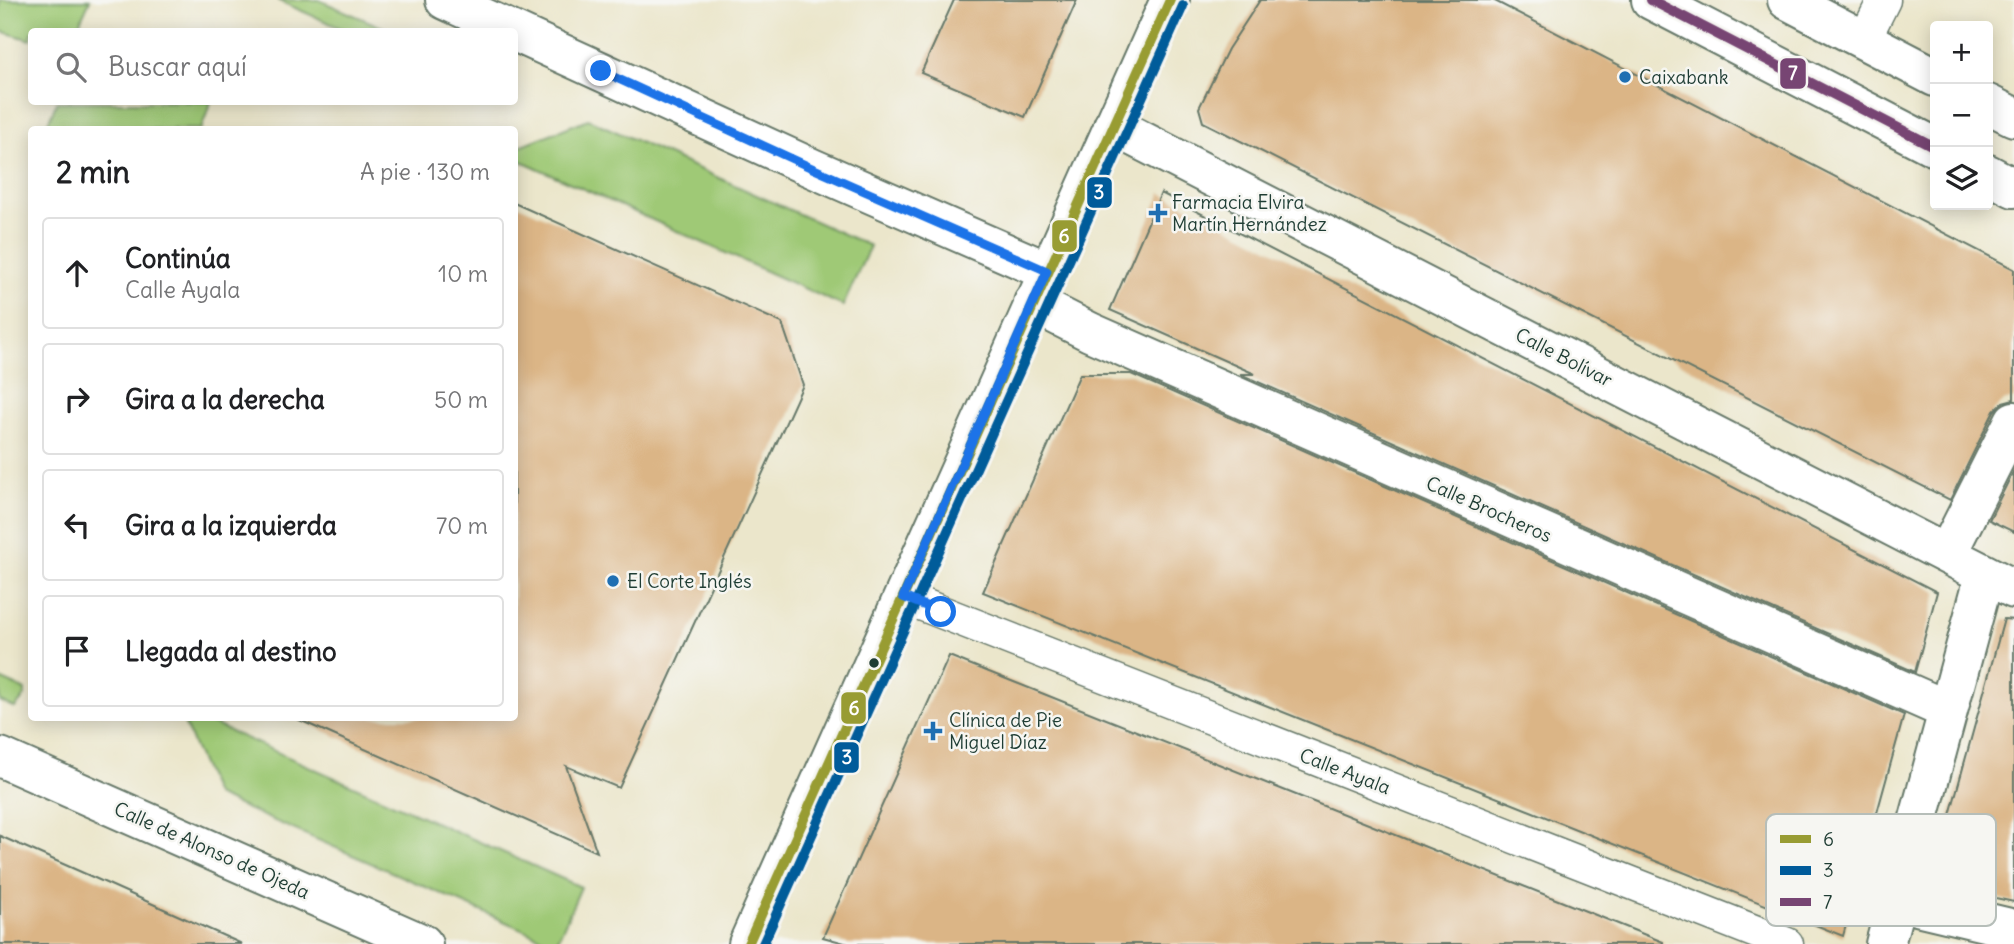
<!DOCTYPE html>
<html lang="es">
<head>
<meta charset="utf-8">
<style>
	body { margin:0; font-family:Delius,sans-serif; background:#f2f2f2; color:#202124 }
	.controls { position:absolute; right:21px; top:21px; display:grid; overflow:hidden; border-radius:7px; box-shadow:0 4px 18px #0003 }
	.controls button { width:63px; height:63px; display:grid; place-items:center; padding:0; border:0; border-bottom:2px solid #e0e0e0; background:#fff; color:#202124; font:35px sans-serif }
	.stop { position:absolute; width:21px; height:21px; margin:-16px; border:5px solid #1a73e8; border-radius:50%; background:#fff }
	.stop.end { background:#1a73e8; border-color:#fff; box-shadow:0 2px 7px #0008 }
	.list { margin:0; padding:0; list-style:none }
	h2 { display:flex; justify-content:space-between; align-items:center; height:91px; margin:0; padding:0 28px; font-size:30px }
	h2 small { font-size:23px; font-weight:400; color:#757577 }
	.list li { display:grid; grid-template-columns:46px 1fr auto; gap:21px; align-items:center; box-sizing:border-box; height:112px; margin:0 14px 14px; padding:0 14px; border:2px solid #e0e0e0; border-radius:7px }
	.list b { display:block; font-size:26px; white-space:nowrap }
	.list p { margin:0; font-size:23px; white-space:nowrap; color:#757577 }
	.list em { font-size:23px; font-style:normal; color:#757577 }
	.icon { flex:none; width:38px; height:38px; fill:none; stroke:currentColor; stroke-width:2; stroke-linecap:round; stroke-linejoin:round }
	.map { position:relative; flex:none; width:2014px; height:944px; overflow:hidden }
	.search { position:absolute; background:#fff; box-shadow:0 4px 18px #0003; left:28px; top:28px; width:490px; height:77px; display:flex; align-items:center; gap:18px; box-sizing:border-box; padding:0 24px; border-radius:7px; color:#757577; font-size:26px }
	.panel { position:absolute; background:#fff; box-shadow:0 4px 18px #0003; left:28px; top:126px; width:490px; height:595px; border-radius:7px }
	.map>svg:first-child { display:block }
	.green { fill:#9fc976; stroke:#5f8355; stroke-width:2 }
	.building { fill:#dbb586 }
	.lines { fill:none; stroke-linecap:round; stroke-linejoin:round }
	.pedestrian-casing { stroke:#667869; stroke-width:35 }
	.minor-casing { stroke:#667869; stroke-width:42 }
	.secondary-casing { stroke:#667869; stroke-width:42 }
	.primary-casing { stroke:#667869; stroke-width:42 }
	.pedestrian { stroke:#fff; stroke-width:32 }
	.minor { stroke:#fff; stroke-width:38 }
	.secondary { stroke:#fff; stroke-width:38 }
	.primary { stroke:#fff; stroke-width:38 }
	.bus-1-casing { stroke:#f6f6f2; stroke-width:16 }
	.bus-2-casing { stroke:#f6f6f2; stroke-width:16 }
	.bus-3-casing { stroke:#f6f6f2; stroke-width:16 }
	.bus-1 { stroke:#989c33; stroke-width:10 }
	.bus-2 { stroke:#005b9a; stroke-width:10 }
	.bus-3 { stroke:#774573; stroke-width:10 }
	.route { stroke:#1a73e8; stroke-width:9 }
	.poi-dot { fill:#1f6fb2; stroke:#f6f6f2; stroke-width:2.5 }
	.bus-dot { fill:#1f3d34; stroke:#f6f6f2; stroke-width:2.5 }
	.labels { text-anchor:middle; dominant-baseline:central; stroke-width:5; stroke-linejoin:round; paint-order:stroke }
	.poi-label { font-size:19px; fill:#1f3d34; stroke:#f6f6f2; text-anchor:start }
	.street-label { font-size:19px; fill:#1f3d34; stroke:#f6f6f2 }
	.key { fill:#f6f6f2; stroke:#b6beb9; stroke-width:2 }
	.key-label { font-size:19px; fill:#1f3d34 }
	.line-badge { stroke:#f6f6f2; stroke-width:2.5 }
	.badge-label { font-size:19px; text-anchor:middle; font-weight:bold; fill:#fff }
</style>
</head>
<body>
<div class="map">
<svg width="2014" height="944" viewBox="0 0 2014 944">
	<rect width="100%" height="100%" fill="#f6f6f2"/>
	<filter id="ink" filterUnits="userSpaceOnUse"><feTurbulence type="fractalNoise" baseFrequency=".0143" numOctaves="2"/><feDisplacementMap in="SourceGraphic" scale="14" xChannelSelector="R" yChannelSelector="G"/><feConvolveMatrix kernelMatrix="1 2 1 2 8 2 1 2 1" color-interpolation-filters="sRGB"/></filter>
	<filter id="wash" filterUnits="userSpaceOnUse"><feTurbulence type="fractalNoise" baseFrequency=".00686" numOctaves="4" result="noise"/><feDisplacementMap in="SourceGraphic" scale="28" xChannelSelector="R" yChannelSelector="G"/><feGaussianBlur stdDeviation="1.57" result="paint"/><feColorMatrix in="noise" values="0 0 0 0 0 0 0 0 0 0 0 0 0 0 0 0 0 1.4 0 .05"/><feComposite in="paint" operator="in"/></filter>
	<g filter="url(#wash)">
		<rect width="100%" height="100%" fill="#ebe6cb"/>
		<path class="green" d="M0,0H90L76,31L32,32L31,40L0,31Z
			M277,0H319L391,31H347Z
			M57,102H211L201,129H45Z
			M588,119L870,246L843,306L515,158V148Z
			M0,679L25,690V696L15,708L0,701Z
			M182,718H200L581,887L556,944L215,795Z"/>
		<g id="blocks">
			<path class="building" d="M954,0H1077L1025,117L921,73Z
				M1260,0H1493L2014,269V399L2003,402L1994,411L1950,500L1203,122L1199,108L1228,49Z
				M1161,193L1937,592L1915,672L1240,374H1255L1110,310Z
				M514,203L782,323L803,385L619,788L566,766L597,852L295,718H514Z
				M1080,374H1131L1904,715L1843,936L983,592Z
				M2014,470V532L1989,520Z
				M2004,619L2014,620V902L1931,884Z
				M949,656L1663,942V944H848L823,937Z
				M0,836L88,875L242,944H0Z"/>
		</g>
	</g>
	<g filter="url(#ink)">
		<use href="#blocks" fill-opacity="0" stroke="#667869" stroke-width="2"/>
		<g class="lines">
			<g class="pedestrian-casing">
				<path id="pedestrian" d="M1864,40L1884,0
					M903,597L1787,944"/>
			</g>
			<g class="minor-casing">
				<path id="minor" d="M445,0L812,168L1047,271
					M1113,126L2014,589
					M1033,303L1090,332L1947,710
					M1947,554L2014,421
					M0,757L423,944
					M1896,901L2014,929
					M1885,944L1985,574"/>
			</g>
			<g class="secondary-casing">
				<path id="secondary" d="M1651,0L1935,147
					M1787,0L1935,77
					M1988,104L2014,117
					M1988,174L2014,188"/>
			</g>
			<g class="primary-casing">
				<path id="primary" d="M748,944L1170,0"/>
			</g>
			<use href="#pedestrian" class="pedestrian"/>
			<use href="#minor" class="minor"/>
			<use href="#secondary" class="secondary"/>
			<use href="#primary" class="primary"/>
			<g class="bus-1-casing">
				<path id="bus-1" d="M748,944L1170,0"/>
			</g>
			<g class="bus-2-casing">
				<path id="bus-2" d="M763,944L1183,6"/>
			</g>
			<g class="bus-3-casing">
				<path id="bus-3" d="M1651,0L1935,147"/>
			</g>
			<use href="#bus-1" class="bus-1"/>
			<use href="#bus-2" class="bus-2"/>
			<use href="#bus-3" class="bus-3"/>
		</g>
	</g>
	<g class="lines" filter="url(#ink)">
		<path class="route" d="M601,71L812,168L1047,271L903,597L941,612"/>
	</g>
	<g class="poi-dot">
		<circle cx="1625" cy="77" r="7"/>
		<path d="M1154.5 202.5h7v7h7v7h-7v7h-7v-7h-7v-7h7z"/>
		<circle cx="613" cy="581" r="7"/>
		<path d="M929.5 720.5h7v7h7v7h-7v7h-7v-7h-7v-7h7z"/>
	</g>
	<circle class="bus-dot" cx="874" cy="663" r="6"/>
	<g class="labels">
		<g class="poi-label">
			<text x="1639" y="77">Caixabank</text>
			<text x="1172" y="202">Farmacia Elvira<tspan x="1172" dy="22">Martín Hernández</tspan></text>
			<text x="627" y="581">El Corte Inglés</text>
			<text x="949" y="720">Clínica de Pie<tspan x="949" dy="22">Miguel Díaz</tspan></text>
		</g>
		<g class="street-label">
			<text transform="translate(1564 357) rotate(27)">Calle Bolívar</text>
			<text transform="translate(1489 509) rotate(24)">Calle Brocheros</text>
			<text transform="translate(1345 771) rotate(21)">Calle Ayala</text>
			<text transform="translate(212 850) rotate(24)">Calle de Alonso de Ojeda</text>
		</g>
	</g>
	<rect x="1766" y="814" width="230" height="112" rx="10" class="key"/>
	<rect x="1780" y="835" width="31" height="8" fill="#989c33"/>
	<rect x="1780" y="866" width="31" height="9" fill="#005b9a"/>
	<rect x="1780" y="898" width="31" height="8" fill="#774573"/>
	<g class="key-label">
		<text x="1823" y="846">6</text>
		<text x="1823" y="877">3</text>
		<text x="1823" y="909">7</text>
	</g>
	<g class="line-badge">
		<rect x="1779" y="57" width="28" height="33" rx="7" fill="#774573"/>
		<rect x="1086" y="176" width="27" height="33" rx="7" fill="#005b9a"/>
		<rect x="1051" y="219" width="27" height="34" rx="7" fill="#989c33"/>
		<rect x="840" y="691" width="27" height="34" rx="7" fill="#989c33"/>
		<rect x="833" y="741" width="27" height="33" rx="7" fill="#005b9a"/>
	</g>
	<g class="badge-label">
		<text x="1793" y="80">7</text>
		<text x="1099" y="199">3</text>
		<text x="1064" y="243">6</text>
		<text x="854" y="715">6</text>
		<text x="847" y="764">3</text>
	</g>
</svg>
<div class="controls">
<button>+</button>
<button>−</button>
<button><svg class="icon" aria-label="layers" viewBox="0 0 24 24"><path d="M12 4l9 5-9 5-9-5zM3 14l9 5 9-5"/></svg></button>
</div>
<div class="stop" style="left:941px;top:612px"></div>
<div class="stop end" style="left:601px;top:71px"></div>
<div class="search"><svg class="icon" aria-label="search" viewBox="0 0 24 24"><circle cx="10" cy="10" r="6"/><path d="M15 15l6 6"/></svg>Buscar aquí</div>
<section class="panel">
<h2>2 min<small>A pie · 130 m</small></h2>
<ul class="list">
<li><svg class="icon" aria-label="ahead" viewBox="0 0 24 24"><path d="M12 20V5M6 11l6-6 6 6"/></svg><div><b>Continúa</b><p>Calle Ayala</p></div><em>10 m</em></li>
<li><svg class="icon" aria-label="right" viewBox="0 0 24 24"><path d="M7 20v-9h11M14 6l5 5-5 5"/></svg><div><b>Gira a la derecha</b></div><em>50 m</em></li>
<li><svg class="icon" aria-label="left" viewBox="0 0 24 24"><path d="M17 20v-9H6M10 6l-5 5 5 5"/></svg><div><b>Gira a la izquierda</b></div><em>70 m</em></li>
<li><svg class="icon" aria-label="arrive" viewBox="0 0 24 24"><path d="M6 21V4h12l-3 4 3 4H6"/></svg><div><b>Llegada al destino</b></div></li>
</ul>
</section>
</div>
</body>
</html>
